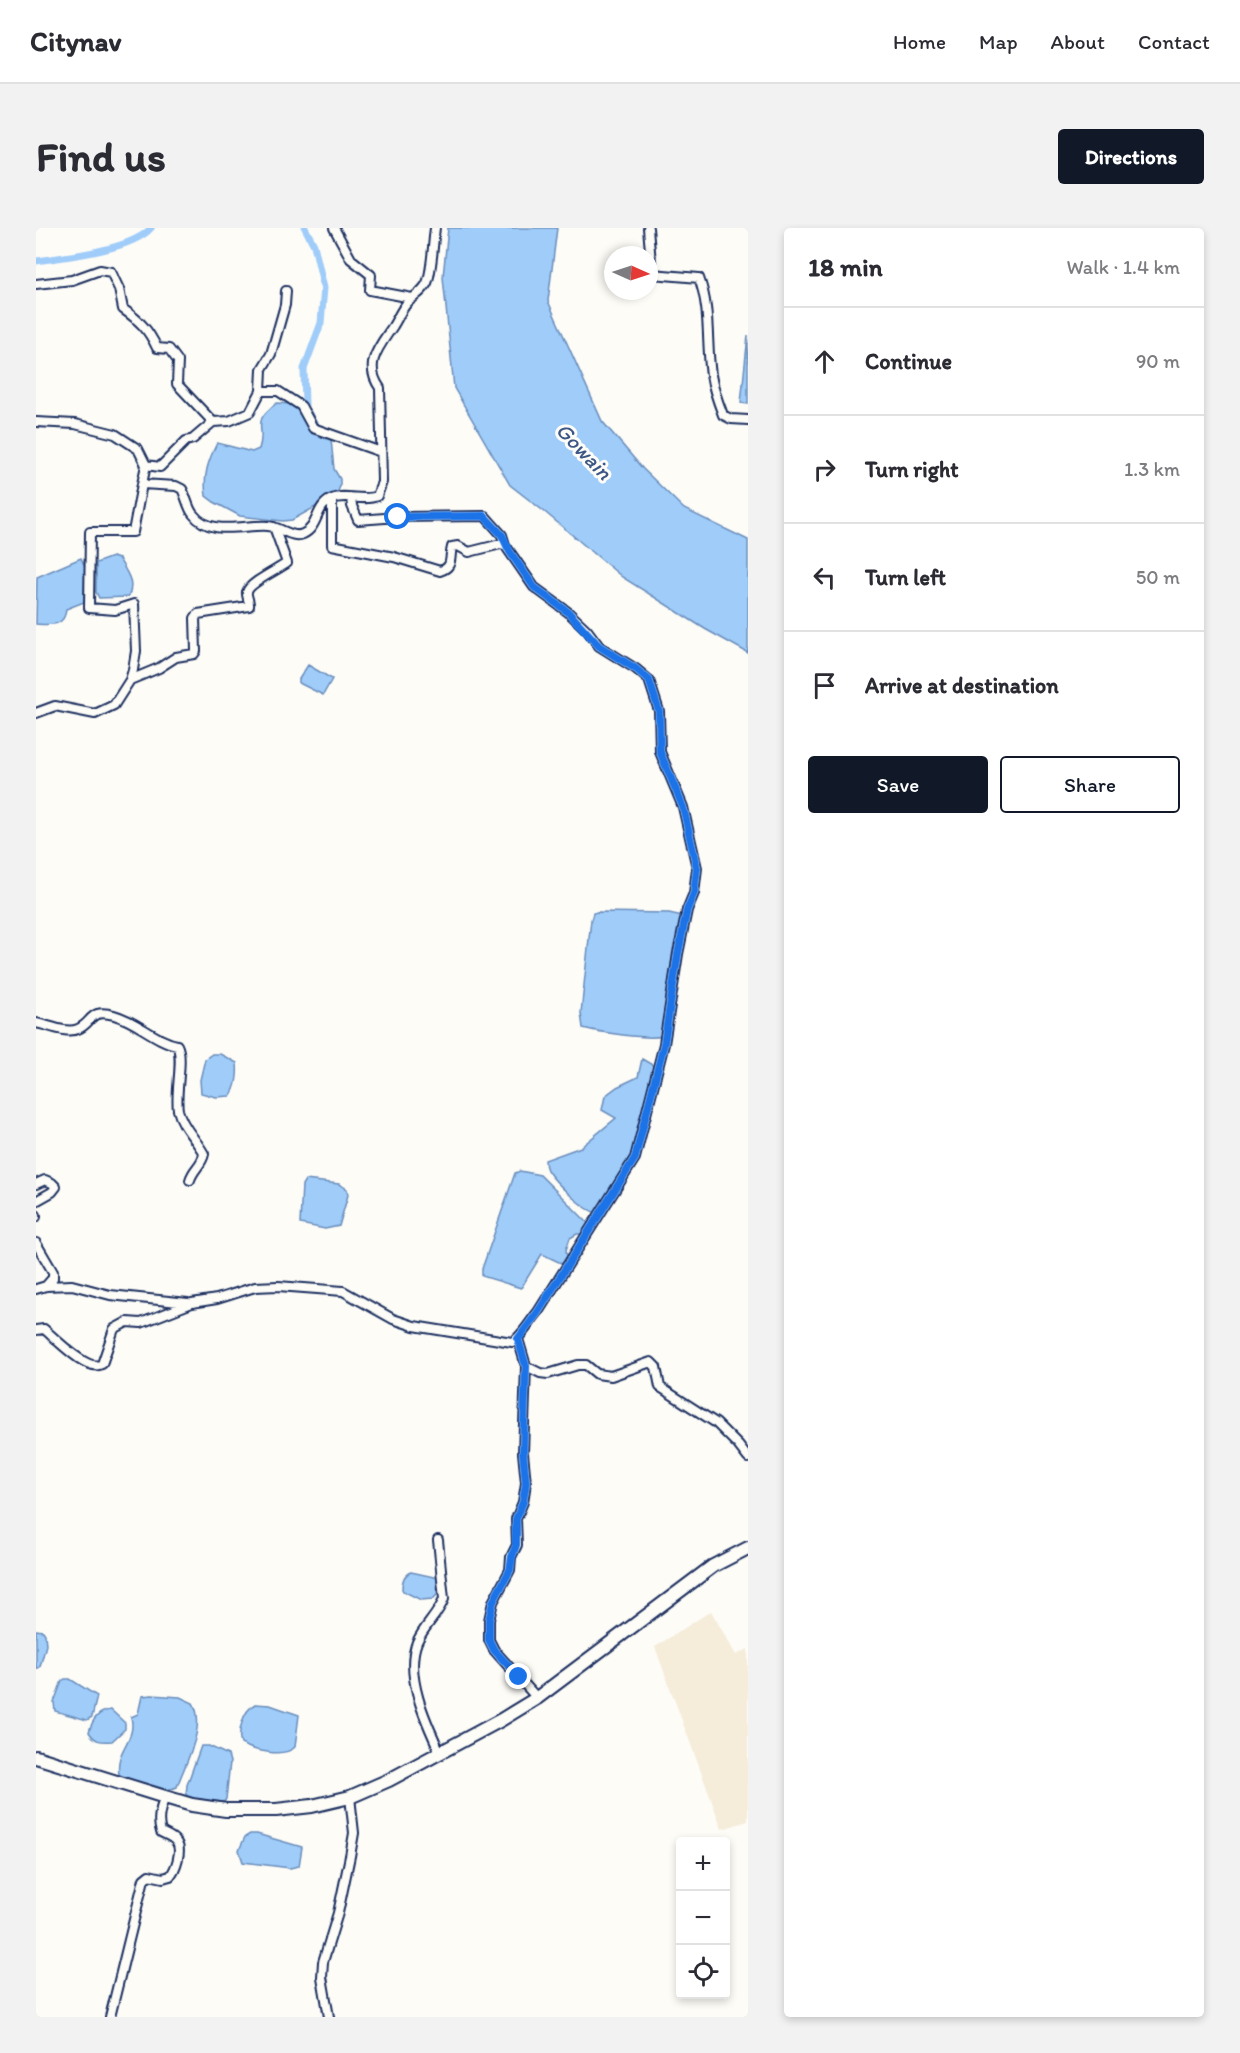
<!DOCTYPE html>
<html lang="en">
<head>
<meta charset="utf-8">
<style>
	body { margin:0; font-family:Itim,sans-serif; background:#f2f2f3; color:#2b2b33 }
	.controls { position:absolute; right:18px; bottom:18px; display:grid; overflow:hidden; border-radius:6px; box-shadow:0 3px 9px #0003 }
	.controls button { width:54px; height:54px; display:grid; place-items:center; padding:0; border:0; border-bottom:2px solid #e1e1e2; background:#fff; color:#2b2b33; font:30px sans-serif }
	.compass { position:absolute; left:568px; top:18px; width:54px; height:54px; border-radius:50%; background:#fff; box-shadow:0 3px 9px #0003; rotate:93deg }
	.stop { position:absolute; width:18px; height:18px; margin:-14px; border:4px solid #1a73e8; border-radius:50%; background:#fff }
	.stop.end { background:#1a73e8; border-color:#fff; box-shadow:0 2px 6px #0008 }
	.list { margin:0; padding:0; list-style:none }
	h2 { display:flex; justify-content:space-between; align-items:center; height:78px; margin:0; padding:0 24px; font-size:26px }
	h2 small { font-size:20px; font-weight:400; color:#7c7c81 }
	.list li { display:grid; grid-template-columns:39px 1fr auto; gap:18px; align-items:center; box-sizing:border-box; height:108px; padding:0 24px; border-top:2px solid #e1e1e2 }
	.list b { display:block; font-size:22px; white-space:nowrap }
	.list em { font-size:20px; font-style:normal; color:#7c7c81 }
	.actions { display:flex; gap:12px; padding:18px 24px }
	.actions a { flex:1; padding:14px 0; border:2px solid #111827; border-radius:6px; text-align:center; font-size:21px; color:#111827 }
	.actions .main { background:#111827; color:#fff }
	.icon { flex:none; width:33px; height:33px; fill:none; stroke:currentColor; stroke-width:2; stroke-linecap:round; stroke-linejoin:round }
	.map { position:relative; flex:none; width:712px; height:1789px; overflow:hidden; border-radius:6px }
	header { display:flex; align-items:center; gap:36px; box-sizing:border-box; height:84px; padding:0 30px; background:#fff; border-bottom:2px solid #e1e1e2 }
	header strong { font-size:28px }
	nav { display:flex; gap:33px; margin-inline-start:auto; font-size:21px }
	.intro { display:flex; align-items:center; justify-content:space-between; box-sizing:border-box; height:144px; padding:0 36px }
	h1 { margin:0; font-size:42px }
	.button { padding:15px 27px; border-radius:6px; background:#111827; color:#fff; font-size:21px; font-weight:700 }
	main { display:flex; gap:36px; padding:0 36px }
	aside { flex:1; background:#fff; border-radius:6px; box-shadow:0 3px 9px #0003 }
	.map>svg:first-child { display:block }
	.built { fill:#f5ecda }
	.water { fill:#9fccf9; stroke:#6a8dbb; stroke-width:1.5 }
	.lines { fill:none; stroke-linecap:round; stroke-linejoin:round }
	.canal { stroke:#9fccf9; stroke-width:7 }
	.minor-casing { stroke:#1b2f5e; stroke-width:12 }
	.trunk-casing { stroke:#1b2f5e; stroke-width:16 }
	.minor { stroke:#fdfcf7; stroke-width:8 }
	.trunk { stroke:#fdfcf7; stroke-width:12 }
	.route { stroke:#1a73e8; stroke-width:8 }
	.labels { text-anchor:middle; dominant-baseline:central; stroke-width:6; stroke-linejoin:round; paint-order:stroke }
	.water-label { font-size:22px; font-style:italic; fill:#3c5685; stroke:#fdfcf7 }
</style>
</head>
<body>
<header>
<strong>Citynav</strong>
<nav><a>Home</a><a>Map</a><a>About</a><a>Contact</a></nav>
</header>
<div class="intro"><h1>Find us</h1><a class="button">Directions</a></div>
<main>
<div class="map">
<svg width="712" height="1789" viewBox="0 0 712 1789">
	<rect width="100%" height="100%" fill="#fdfcf7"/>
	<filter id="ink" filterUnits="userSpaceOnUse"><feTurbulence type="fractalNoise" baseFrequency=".0167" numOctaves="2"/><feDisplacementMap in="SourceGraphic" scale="12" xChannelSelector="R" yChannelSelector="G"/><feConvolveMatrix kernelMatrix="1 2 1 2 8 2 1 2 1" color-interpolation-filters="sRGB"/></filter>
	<g filter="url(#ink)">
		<path class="built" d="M675,1383L700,1427L712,1421V1593L686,1601L619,1419Z"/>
		<path class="water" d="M412,0H521L512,73L566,193L607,241L648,281L712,312V425L669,401L586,349L510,285L474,257L418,160L407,49Z
			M712,107V176L705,175Z
			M241,175L269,177L275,184L280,194L295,211L298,241L304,251V258L301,267L256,292L247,293L204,288L178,274L170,268C167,248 172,233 181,215L216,224L223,221C231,198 213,195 241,175Z
			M76,329L83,331C90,343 100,355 92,369L63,370L60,364V335Z
			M45,330L49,339L48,374L30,381C29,399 14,397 0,396L1,349Z
			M272,437L296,451L287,467L263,455V451Z
			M561,684L633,685L647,688L637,721L626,808C613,812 561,804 547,800L545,785L555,692L557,685Z
			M176,826H184L201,835C202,845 201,860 194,868L180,869L165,865L164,852L169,831Z
			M606,831L620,839L596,932L562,985C549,984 518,953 511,942C510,940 509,934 509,932L545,919L580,890L566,882L569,868L581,859L602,849Z
			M484,943L504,947L553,996L545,1006H541L534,1010L530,1022L531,1028L527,1036L506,1026L485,1060L446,1048V1041L479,945Z
			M269,952L303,956L311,961L312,967L303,998L289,1001L264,996L266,957Z
			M375,1344L403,1350L401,1367L397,1371L385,1372L367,1363L366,1361C366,1354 368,1346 375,1344Z
			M0,1402L7,1403L9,1406L10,1417L4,1439L0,1441Z
			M29,1451H34L61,1468L56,1489L51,1492L19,1483L18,1474L26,1453Z
			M116,1467L144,1469L157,1475C171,1499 149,1535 141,1559C126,1567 101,1554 86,1549L83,1546C79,1520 101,1513 95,1489L102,1486L106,1468Z
			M219,1476L234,1477L263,1487L259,1519C248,1530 218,1523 205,1516C201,1504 207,1483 219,1476Z
			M75,1482L89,1495V1501L76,1513C66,1514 59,1514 53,1504C56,1492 62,1483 75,1482Z
			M165,1518H173L192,1527L194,1534L190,1571L188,1574L152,1570L150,1567L151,1557Z
			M214,1606H221L266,1619L263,1638L254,1640L207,1634L203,1622L209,1609Z"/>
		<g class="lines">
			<path class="canal" d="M0,33C29,29 96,22 115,0
				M269,177L268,141L285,95L288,60L278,17L269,0"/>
			<g class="minor-casing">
				<path id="minor" d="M298,0L315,31L335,47L334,62L376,70
					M612,0L616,46L663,50C675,82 670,114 675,147C677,160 682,174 687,187L695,191L712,192
					M0,56L36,52L64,42L75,44L83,61L87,81C104,93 112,101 121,120L133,121L142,133L141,156L177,194
					M225,163H242L265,178L277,200L345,224
					M0,194L39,196L79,206L102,221L110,237L106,256
					M110,237L124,239L150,213L157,211L177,194L193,193L214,184L225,163L226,141L235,126L249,77L250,63
					M315,270L316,278L322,292L362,289L449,288L466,307L469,317
					M94,452L123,440L140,429L158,426L160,423L159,390L162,386L213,378C214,374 210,368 211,364C213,355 243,341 251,335L238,299
					M0,485L19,478L59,486L78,477L94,452L97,442L100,423L98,376L79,382L53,380L54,304H97L106,256L140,258L146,261C150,268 152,280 157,286C174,309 210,296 232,298C245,299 256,311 267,306C283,299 279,278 296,271C310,265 327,274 341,268L346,254L344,160C327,136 343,119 357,98C362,90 365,82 371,75C378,68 387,64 391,55C396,44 397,14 399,0
					M0,795C12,797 30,806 42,801C57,795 53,780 78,787C101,793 119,813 141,817C148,830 139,863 142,882C146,899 160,911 168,926C166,937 157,941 154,952
					M0,956L9,952L16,955L20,959L16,964L0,973
					M0,987V989
					M0,1015L17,1044V1050L10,1058
					M0,1061L10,1058L36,1057L74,1067L152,1075
					M0,1102L8,1101C20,1111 52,1145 66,1136L78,1101L91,1094L105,1095L156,1075L181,1071L219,1059L242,1058L307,1063L357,1091L378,1098L476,1114C485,1110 495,1092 502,1084L599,930L628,816L642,726L651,682L658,665L661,640L647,579L624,524L623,483L613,452L600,441L563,418L551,402L532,384L498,359L469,317L465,316L433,324L422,318L416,319C413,329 418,339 404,343L358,329L296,317V271
					M482,1111L490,1138L487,1225L490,1255L487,1274L480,1291L481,1317L475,1329L474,1342L457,1374L453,1392V1412L458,1422L501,1470
					M490,1138L504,1145L512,1146L542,1137H550L561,1146L575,1148L615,1134L620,1139L624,1159L680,1195L702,1217L712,1230
					M402,1312L408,1371C402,1387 388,1398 381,1414C368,1447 390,1494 404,1524
					M74,1789L108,1651L113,1647L127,1650L134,1648C140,1641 146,1623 141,1615C138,1609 130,1607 125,1604C121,1592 124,1581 129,1569
					M293,1789L286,1749L287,1734L302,1685L314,1628L318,1605L314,1569"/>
			</g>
			<g class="trunk-casing">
				<path id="trunk" d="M0,1529L129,1569L156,1577L190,1582H240L276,1578L314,1569L353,1552L465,1492L501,1470L677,1338L712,1320"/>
			</g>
			<use href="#minor" class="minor"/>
			<use href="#trunk" class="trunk"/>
		</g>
	</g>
	<g class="lines" filter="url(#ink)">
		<path class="route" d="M362,289L448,288L466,307L474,324L498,359L532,384L563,418L600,441L613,452L623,483L624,524L647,579L661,640L658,665L651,682L642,726L628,816L599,930L502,1084L482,1111L490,1138L487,1225L490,1255L487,1274L480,1291V1317L476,1329L474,1342L457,1374L453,1392V1412L458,1422L483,1449"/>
	</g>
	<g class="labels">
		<g class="water-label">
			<text transform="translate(548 223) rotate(46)">Gowain</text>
		</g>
	</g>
</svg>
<div class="controls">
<button>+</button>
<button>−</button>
<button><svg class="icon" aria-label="locate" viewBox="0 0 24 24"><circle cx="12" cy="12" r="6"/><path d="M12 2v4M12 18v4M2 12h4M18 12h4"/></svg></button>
</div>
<svg class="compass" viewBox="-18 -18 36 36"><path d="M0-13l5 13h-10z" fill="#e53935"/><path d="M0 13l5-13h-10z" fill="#7c7c81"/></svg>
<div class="stop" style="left:362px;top:289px"></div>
<div class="stop end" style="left:483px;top:1449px"></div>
</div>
<aside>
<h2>18 min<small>Walk · 1.4 km</small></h2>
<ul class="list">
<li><svg class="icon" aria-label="ahead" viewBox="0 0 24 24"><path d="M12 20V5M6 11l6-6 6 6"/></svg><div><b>Continue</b></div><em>90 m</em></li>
<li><svg class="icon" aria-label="right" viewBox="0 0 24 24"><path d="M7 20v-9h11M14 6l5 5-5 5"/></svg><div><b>Turn right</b></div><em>1.3 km</em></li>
<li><svg class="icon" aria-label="left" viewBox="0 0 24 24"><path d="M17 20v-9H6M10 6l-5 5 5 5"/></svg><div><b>Turn left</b></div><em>50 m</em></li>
<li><svg class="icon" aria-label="arrive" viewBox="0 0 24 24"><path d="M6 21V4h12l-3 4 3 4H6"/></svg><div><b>Arrive at destination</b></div></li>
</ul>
<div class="actions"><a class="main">Save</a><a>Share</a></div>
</aside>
</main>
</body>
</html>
